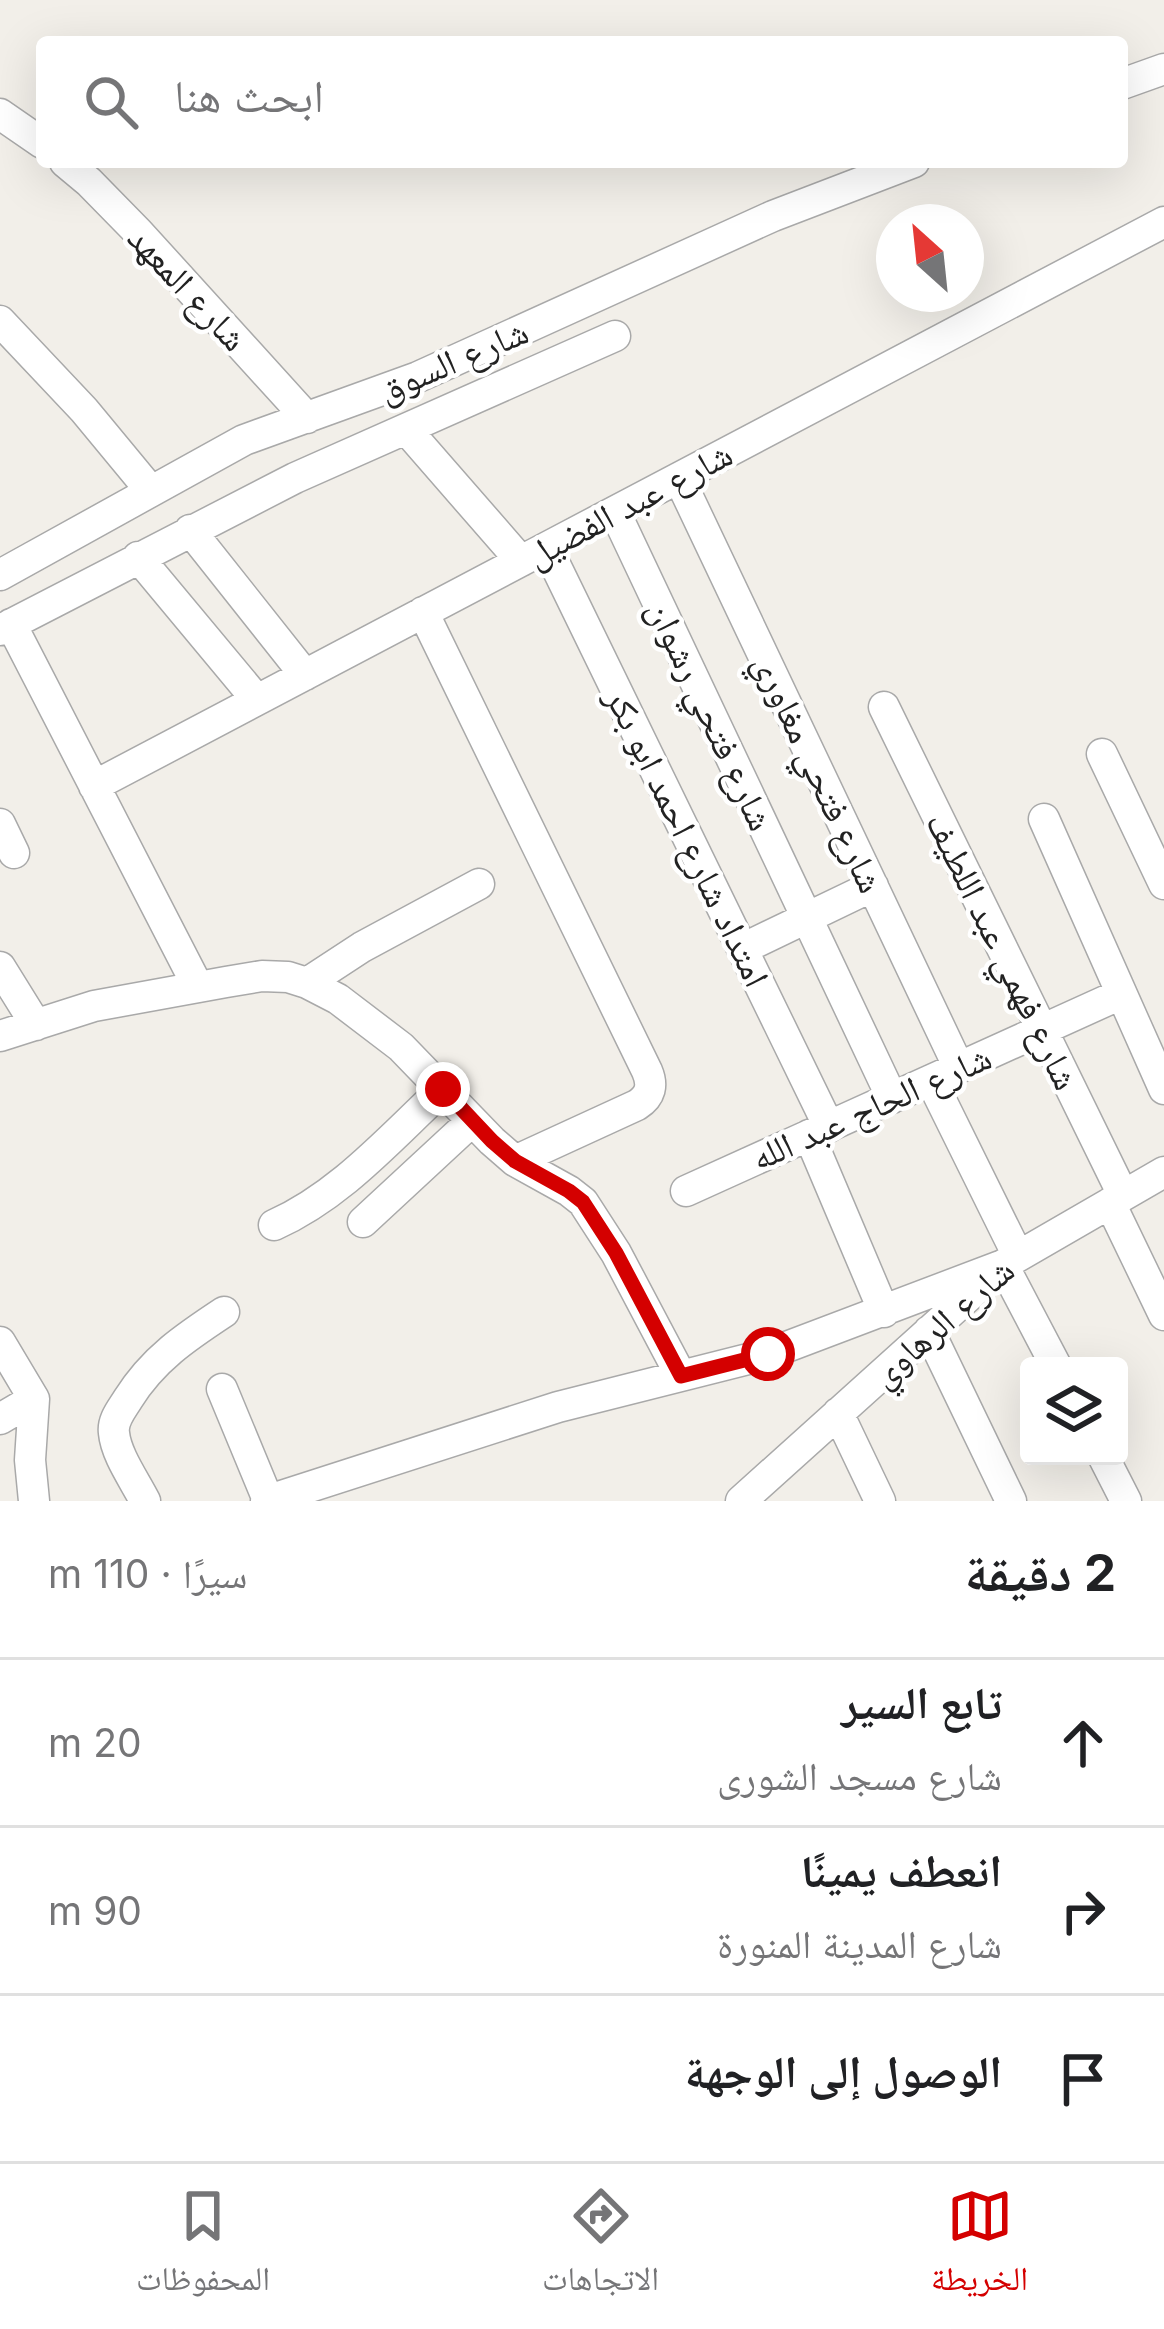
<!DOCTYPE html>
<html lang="ar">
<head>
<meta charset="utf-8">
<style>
	body { margin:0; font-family:Inter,"Noto Naskh Arabic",sans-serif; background:#f6f6f6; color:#202124; direction:rtl }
	.controls { position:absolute; right:36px; bottom:36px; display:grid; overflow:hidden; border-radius:12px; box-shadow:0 12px 48px #0002 }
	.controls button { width:108px; height:108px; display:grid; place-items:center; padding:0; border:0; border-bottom:3px solid #e0e0e0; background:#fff; color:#202124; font:60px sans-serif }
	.compass { position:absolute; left:876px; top:204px; width:108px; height:108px; border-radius:50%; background:#fff; box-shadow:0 12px 48px #0002; rotate:333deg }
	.stop { position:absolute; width:36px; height:36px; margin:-27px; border:9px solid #d40000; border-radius:50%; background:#fff }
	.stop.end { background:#d40000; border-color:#fff; box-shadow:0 3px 12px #0008 }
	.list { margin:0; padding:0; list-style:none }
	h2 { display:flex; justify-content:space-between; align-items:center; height:156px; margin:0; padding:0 48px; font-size:51px }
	h2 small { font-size:39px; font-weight:400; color:#757577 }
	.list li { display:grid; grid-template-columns:78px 1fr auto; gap:36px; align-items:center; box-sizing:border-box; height:168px; padding:0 48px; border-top:3px solid #e0e0e0 }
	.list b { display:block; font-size:45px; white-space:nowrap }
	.list p { margin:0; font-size:39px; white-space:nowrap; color:#757577 }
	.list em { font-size:39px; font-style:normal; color:#757577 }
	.icon { flex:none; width:66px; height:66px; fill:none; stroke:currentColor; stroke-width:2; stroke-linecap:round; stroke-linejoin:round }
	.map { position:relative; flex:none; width:1164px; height:1501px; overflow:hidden; direction:ltr }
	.search { position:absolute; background:#fff; box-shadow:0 12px 48px #0002; left:36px; right:36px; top:36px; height:132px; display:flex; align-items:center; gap:30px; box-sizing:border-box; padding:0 42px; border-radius:12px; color:#757577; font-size:45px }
	.sheet { height:660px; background:#fff }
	nav { display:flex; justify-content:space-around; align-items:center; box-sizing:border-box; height:168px; border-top:3px solid #e0e0e0; background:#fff; font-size:33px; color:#757577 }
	nav a { display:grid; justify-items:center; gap:6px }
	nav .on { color:#d40000 }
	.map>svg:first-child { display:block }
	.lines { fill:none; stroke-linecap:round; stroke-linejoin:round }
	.minor-casing { stroke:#a9a9a9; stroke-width:33 }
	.minor { stroke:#fff; stroke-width:30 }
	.route { stroke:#d40000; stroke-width:15 }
	.labels { text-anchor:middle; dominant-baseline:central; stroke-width:9; stroke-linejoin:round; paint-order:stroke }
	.street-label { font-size:36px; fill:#222; stroke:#fff }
</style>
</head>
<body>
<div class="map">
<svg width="1164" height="1501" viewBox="0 0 1164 1501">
	<rect width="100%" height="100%" fill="#f2efe9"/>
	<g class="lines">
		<g class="minor-casing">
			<path id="minor" d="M1122,84L1164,69
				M0,114L42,143
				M65,162L89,182L139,233L307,418
				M0,321L84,410L151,491
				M406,429L521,561
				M679,478L959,1068
				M615,512L892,1098
				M190,530L305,675
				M547,548L829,1127
				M138,557L257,700
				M0,575L244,440L418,377L773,216L914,162
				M423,612L647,1071C653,1085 651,1096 637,1105L515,1161
				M11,624L198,987
				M0,630L295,478L615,336
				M884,707L1123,1195
				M1102,754L1164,884
				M94,786L1164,222
				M1044,819L1164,1089
				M0,824L14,853
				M742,949L873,886
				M0,967L36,1025
				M307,983L362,947L479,884
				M0,1036L94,1006L226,982L262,976L288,977L307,983L338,999L401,1047L492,1141L515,1161L569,1191L583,1202L616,1253L681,1376
				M931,1080L1018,1256
				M809,1135L884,1312
				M686,1191L1121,994
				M1110,1203L1164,1315
				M363,1222L472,1121
				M274,1225C341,1195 390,1138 443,1089
				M929,1331L1011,1501
				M0,1342L34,1399L30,1460L34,1501
				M222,1389L268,1500
				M838,1413L880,1501
				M0,1419L34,1399
				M1103,1456L1126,1501
				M145,1501C135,1481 116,1455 114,1433C112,1420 122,1409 128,1399C153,1359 186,1337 224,1312
				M266,1501L558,1407L768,1354L1003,1265L1056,1366
				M741,1501L1003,1265L1164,1172"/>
		</g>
		<use href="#minor" class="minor"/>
	</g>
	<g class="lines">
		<path class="route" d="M443,1089L492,1141L515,1161L569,1191L583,1202L616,1253L681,1376L768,1354"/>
	</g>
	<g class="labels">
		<g class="street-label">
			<text transform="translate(188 288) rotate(47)">شارع المعهد</text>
			<text transform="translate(453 360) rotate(-23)">شارع السوق</text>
			<text transform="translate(629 504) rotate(-28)">شارع عبد الفضيل</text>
			<text transform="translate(711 715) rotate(65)">شارع فتحي رشوان</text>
			<text transform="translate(819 773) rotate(65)">شارع فتحي مغاوري</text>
			<text transform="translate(688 837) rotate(64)">امتداد شارع احمد ابو بكر</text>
			<text transform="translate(1003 951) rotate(64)">شارع فهمي عبد اللطيف</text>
			<text transform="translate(871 1107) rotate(-24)">شارع الحاج عبد الله</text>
			<text transform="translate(942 1322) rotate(-41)">شارع الرهاوي</text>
		</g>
	</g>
</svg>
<div class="controls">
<button><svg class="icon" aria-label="layers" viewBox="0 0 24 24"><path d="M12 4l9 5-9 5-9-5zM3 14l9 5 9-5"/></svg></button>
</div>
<svg class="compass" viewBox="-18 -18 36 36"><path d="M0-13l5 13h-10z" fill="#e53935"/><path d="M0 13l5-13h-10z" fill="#757577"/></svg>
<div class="stop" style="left:768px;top:1354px"></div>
<div class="stop end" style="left:443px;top:1089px"></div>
<div class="search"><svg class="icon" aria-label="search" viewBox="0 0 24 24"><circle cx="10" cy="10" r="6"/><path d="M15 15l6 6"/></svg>ابحث هنا</div>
</div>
<section class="sheet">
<h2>2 دقيقة<small>سيرًا · 110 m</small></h2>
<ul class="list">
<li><svg class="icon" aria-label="ahead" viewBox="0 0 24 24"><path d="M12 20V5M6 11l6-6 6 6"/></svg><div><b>تابع السير</b><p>شارع مسجد الشورى</p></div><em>20 m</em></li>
<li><svg class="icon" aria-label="right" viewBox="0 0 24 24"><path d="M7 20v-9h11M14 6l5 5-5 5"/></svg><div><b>انعطف يمينًا</b><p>شارع المدينة المنورة</p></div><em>90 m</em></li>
<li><svg class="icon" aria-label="arrive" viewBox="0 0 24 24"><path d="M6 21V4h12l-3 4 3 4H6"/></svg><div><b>الوصول إلى الوجهة</b></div></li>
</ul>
</section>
<nav>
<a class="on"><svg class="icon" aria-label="map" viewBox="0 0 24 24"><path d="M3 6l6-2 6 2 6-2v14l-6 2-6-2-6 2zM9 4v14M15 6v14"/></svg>الخريطة</a>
<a><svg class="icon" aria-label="directions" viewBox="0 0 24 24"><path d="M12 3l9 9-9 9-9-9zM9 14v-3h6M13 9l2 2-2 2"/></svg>الاتجاهات</a>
<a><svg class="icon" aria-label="saved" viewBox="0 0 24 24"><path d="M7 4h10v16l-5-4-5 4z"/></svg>المحفوظات</a>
</nav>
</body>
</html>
